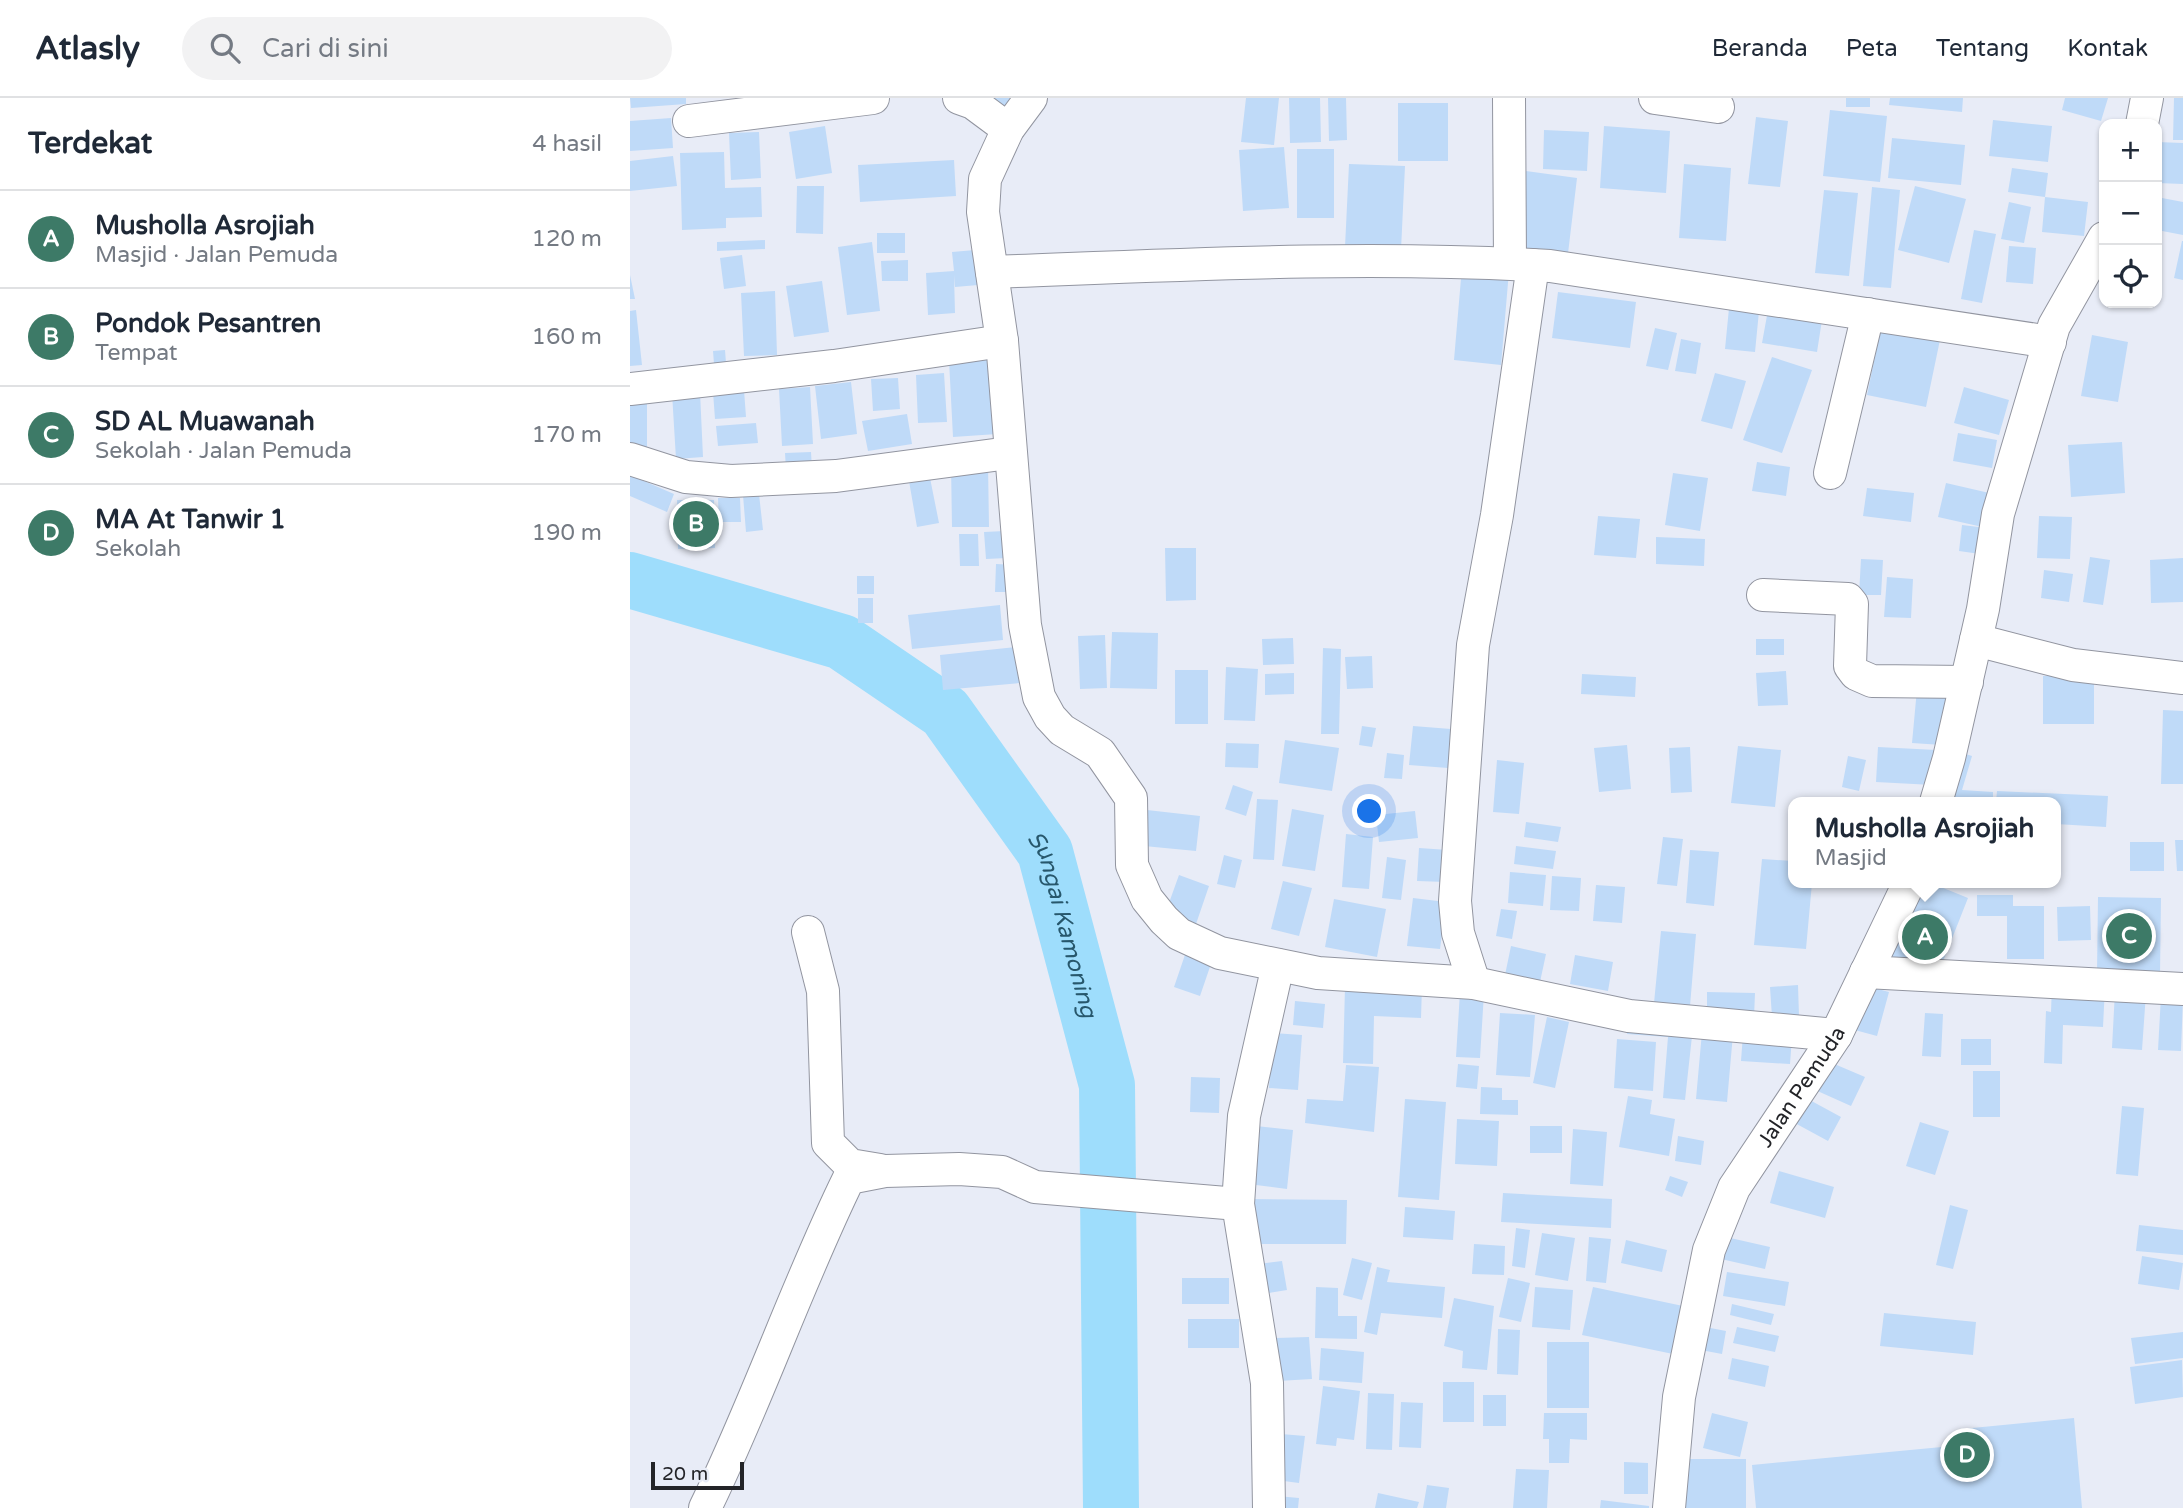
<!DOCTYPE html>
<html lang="id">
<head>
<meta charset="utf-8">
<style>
	body { margin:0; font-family:"Varela Round",sans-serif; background:#f2f2f3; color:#1f2937 }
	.controls { position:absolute; right:21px; top:21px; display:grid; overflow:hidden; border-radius:14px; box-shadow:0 2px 5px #0004 }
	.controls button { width:63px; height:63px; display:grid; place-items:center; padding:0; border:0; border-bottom:2px solid #e0e1e3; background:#fff; color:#1f2937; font:35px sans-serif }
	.scale { position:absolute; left:21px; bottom:18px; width:93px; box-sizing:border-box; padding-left:7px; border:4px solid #232428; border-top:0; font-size:19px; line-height:24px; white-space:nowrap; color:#232428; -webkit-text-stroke:5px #e8ecf7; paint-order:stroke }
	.you { position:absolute; left:740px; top:714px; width:24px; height:24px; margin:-18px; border:5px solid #fff; border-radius:50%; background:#1a73e8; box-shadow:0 0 0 10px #1a73e833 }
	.badge { display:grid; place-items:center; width:46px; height:46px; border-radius:50%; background:#3d7a67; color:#fff; font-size:23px; font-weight:700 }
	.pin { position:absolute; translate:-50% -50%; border:4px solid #fff; box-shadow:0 2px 7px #0006 }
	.popup { position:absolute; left:1158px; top:699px; width:273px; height:91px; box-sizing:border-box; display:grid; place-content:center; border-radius:14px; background:#fff; filter:drop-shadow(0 2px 5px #0005); font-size:23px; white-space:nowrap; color:#747a83 }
	.popup b { font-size:26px; color:#1f2937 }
	.popup::after { content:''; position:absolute; left:50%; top:100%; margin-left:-14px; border:14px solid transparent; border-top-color:#fff }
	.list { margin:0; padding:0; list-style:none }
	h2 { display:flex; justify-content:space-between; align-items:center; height:91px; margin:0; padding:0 28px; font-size:30px }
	h2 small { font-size:23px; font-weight:400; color:#747a83 }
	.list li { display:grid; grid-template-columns:46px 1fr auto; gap:21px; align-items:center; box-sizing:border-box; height:98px; padding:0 28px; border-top:2px solid #e0e1e3 }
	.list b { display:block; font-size:26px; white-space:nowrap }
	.list p { margin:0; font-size:23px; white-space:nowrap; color:#747a83 }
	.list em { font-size:23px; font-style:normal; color:#747a83 }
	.icon { flex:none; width:38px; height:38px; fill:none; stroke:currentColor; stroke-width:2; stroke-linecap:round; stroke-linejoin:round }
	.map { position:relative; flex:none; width:1553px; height:1410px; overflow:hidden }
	header { display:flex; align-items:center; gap:42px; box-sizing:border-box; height:98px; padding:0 35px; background:#fff; border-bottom:2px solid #e0e1e3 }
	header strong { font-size:33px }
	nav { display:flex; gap:38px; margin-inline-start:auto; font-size:24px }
	.search { width:490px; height:63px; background:#f2f2f3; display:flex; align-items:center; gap:18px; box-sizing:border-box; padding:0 24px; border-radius:38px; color:#747a83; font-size:26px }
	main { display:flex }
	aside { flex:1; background:#fff }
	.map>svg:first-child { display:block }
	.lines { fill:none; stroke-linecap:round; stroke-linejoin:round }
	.river { stroke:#9eddfc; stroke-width:56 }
	.building { fill:#bfdaf8 }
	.minor-casing { stroke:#9295a0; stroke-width:34 }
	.minor { stroke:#fff; stroke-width:32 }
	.labels { text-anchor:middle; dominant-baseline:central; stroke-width:7; stroke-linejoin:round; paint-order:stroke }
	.street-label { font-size:21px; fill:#232428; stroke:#e8ecf7 }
	.water-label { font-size:23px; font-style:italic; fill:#27576c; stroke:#e8ecf7 }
</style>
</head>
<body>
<header>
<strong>Atlasly</strong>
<div class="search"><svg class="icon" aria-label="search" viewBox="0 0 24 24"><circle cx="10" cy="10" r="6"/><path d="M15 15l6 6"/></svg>Cari di sini</div>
<nav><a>Beranda</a><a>Peta</a><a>Tentang</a><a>Kontak</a></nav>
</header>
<main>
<aside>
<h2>Terdekat<small>4 hasil</small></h2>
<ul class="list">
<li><span class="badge">A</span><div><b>Musholla Asrojiah</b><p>Masjid · Jalan Pemuda</p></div><em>120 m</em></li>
<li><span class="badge">B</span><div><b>Pondok Pesantren</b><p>Tempat</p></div><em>160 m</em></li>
<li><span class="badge">C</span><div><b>SD AL Muawanah</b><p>Sekolah · Jalan Pemuda</p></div><em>170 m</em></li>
<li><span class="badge">D</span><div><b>MA At Tanwir 1</b><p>Sekolah</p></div><em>190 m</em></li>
</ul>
</aside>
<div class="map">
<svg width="1553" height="1410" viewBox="0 0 1553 1410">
	<rect width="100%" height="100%" fill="#e8ecf7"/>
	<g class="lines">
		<path class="river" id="s1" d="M0,482L212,544L315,614L415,754L477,987L481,1410"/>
	</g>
	<path class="building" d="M0,0H56V6L1,10Z
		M341,0H387L370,22Z
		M616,0H649L644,47L611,44Z
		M659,0H690L691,44L660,45Z
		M698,0H716L717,42L699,43Z
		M1216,0H1240V9H1216Z
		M1260,0H1333L1332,14L1259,7Z
		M1435,0H1478L1471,23L1432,12Z
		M1544,0H1553V42H1543Z
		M768,5H818V63H768Z
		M1200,12L1257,18L1250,84L1193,78Z
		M1126,19L1158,23L1150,89L1118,86Z
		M41,20L43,50L0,53V23Z
		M1363,22L1422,28L1418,64L1359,58Z
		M195,28L202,75L166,81L159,34Z
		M974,28L1040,33L1036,95L970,90Z
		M914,32L959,34L957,73L913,71Z
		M129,34L131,80L101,82L99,35Z
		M1262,40L1335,47L1331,87L1258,80Z
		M1527,44L1553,45V86L1527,85Z
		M654,49L659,110L613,113L609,52Z
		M667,51H704V120H667Z
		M94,54L95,90L131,89L132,119L96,120V130L52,132L50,55Z
		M43,58L47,88L0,93V63Z
		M324,62L326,98L230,104L228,67Z
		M719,66L775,68L771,152L715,149Z
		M1054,66L1101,70L1096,143L1049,140Z
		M1382,70L1418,75L1415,99L1378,94Z
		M896,73L947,80L937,164L886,158Z
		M167,88H194L193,136L166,135Z
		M1285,88L1336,101L1319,165L1268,152Z
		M1242,89L1270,92L1261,190L1233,188Z
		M1194,92L1228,95L1219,178L1185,175Z
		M1415,99L1458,104L1454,138L1412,134Z
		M1532,100L1553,104V137L1527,132Z
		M1379,104L1401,109L1394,145L1371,141Z
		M1344,132L1366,136L1352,205L1331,201Z
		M247,135H275V155H247Z
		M135,142V151L87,153V144Z
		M1552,143H1553V182L1544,180Z
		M242,144L250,213L217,217L208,149Z
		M1379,148L1406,150L1403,186L1376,184Z
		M345,152L348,187L325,189L324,177L325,215L298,217L296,175L324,173L322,154Z
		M112,157L116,188L94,191L90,160Z
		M278,162V183H252L251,163Z
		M832,169L879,173L871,267L824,262Z
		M0,177L5,201H0Z
		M192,183L199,234L164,239L156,188Z
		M145,193L147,257L114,258L111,195Z
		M928,194L1006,204L1000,250L922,240Z
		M1100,200L1130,203L1125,254L1095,251Z
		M6,212L12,267L0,268V213Z
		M1138,212L1192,222L1187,254L1132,245Z
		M1252,225L1311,237L1296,309L1237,297Z
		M1025,230L1047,235L1038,272L1016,268Z
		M1462,237L1498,244L1488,304L1451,298Z
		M1051,241L1071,245L1066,276L1045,273Z
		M95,252L96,265L84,266L83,253Z
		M1142,259L1182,272L1152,355L1113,342Z
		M363,260L367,336L323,339L319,262Z
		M314,275L317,324L288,325L286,277Z
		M1085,275L1116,283L1102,331L1071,323Z
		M268,280L270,311L243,313L241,281Z
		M221,284L227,336L191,341L185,288Z
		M180,289L183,346L152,348L149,291Z
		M1334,289L1379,302L1369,337L1324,325Z
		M114,292L116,319L85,321L83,294Z
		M70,294L73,359L46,361L42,295Z
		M0,305H17V351H0Z
		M277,316L282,346L238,353L232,323Z
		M126,325L128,345L88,348L86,328Z
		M1328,335L1367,342L1362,370L1323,363Z
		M1492,344L1495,395L1441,399L1438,347Z
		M181,354L182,371L156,372L155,355Z
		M1127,364L1160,369L1156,398L1122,393Z
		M358,366L359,429H322L321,367Z
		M1043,375L1078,380L1070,433L1035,427Z
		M0,377L44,396L37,414L0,398Z
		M300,380L309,425L287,429L279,383Z
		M1316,385L1368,397L1357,457L1329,453L1332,427L1357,430L1308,419Z
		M1237,390L1284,395L1281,424L1233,418Z
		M129,396L133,432L116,434L113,397Z
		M88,400H110L111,424H89Z
		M47,402H84L85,450L48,451Z
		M968,418L1010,421L1006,460L964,457Z
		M1409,418L1442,419L1440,461L1407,460Z
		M375,433L377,460L356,461L354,434Z
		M329,436H348L349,468H330Z
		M1026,439L1075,441L1074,468L1026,466Z
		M535,450H566V502L536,503Z
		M1460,459L1480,462L1473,507L1453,504Z
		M1553,460V504L1521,505L1520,462Z
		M1231,461L1253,462L1251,497H1229Z
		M366,466L386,467L385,494H365Z
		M1414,472L1443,476L1439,504L1411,500Z
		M227,478H244V496H227Z
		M1257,479L1283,481L1281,520L1254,519Z
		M228,500H243V525H228Z
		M370,507L373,542L282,551L278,517Z
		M482,534L528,535L527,591L480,590Z
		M475,537L477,590L450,591L448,538Z
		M663,540L664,566L633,567L632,541Z
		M1126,541H1154V557H1126Z
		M386,549L390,585L313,592L310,557Z
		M693,550L711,551L709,636H691Z
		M742,558L743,590L717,591L715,559Z
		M596,569L628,571L625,623L594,622Z
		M545,572H578V626H545Z
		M1156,573L1158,607L1128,608L1126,575Z
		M664,575V596L635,597V576Z
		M952,576L1006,579L1005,599L951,596Z
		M1413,578H1464V626H1413Z
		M1287,591L1316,594L1312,647L1282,645Z
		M1533,612L1553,613V686H1531Z
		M732,628L746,630L742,649L729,647Z
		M783,628L821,631L818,670L779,667Z
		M655,642L709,650L702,693L649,685Z
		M596,645L629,646L628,670L595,669Z
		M997,647L1001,691L969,694L964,650Z
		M1108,648L1151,652L1145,709L1101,705Z
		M1060,649L1062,694L1041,695L1039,650Z
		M1248,649L1306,652L1303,687L1246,684Z
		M1326,653L1342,658L1332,692L1363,694V704H1317Z
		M757,655L774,657L772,681L754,680Z
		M1218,658L1236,662L1229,693L1212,689Z
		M867,662L894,665L889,716L863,714Z
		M603,687L623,694L616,718L595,711Z
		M1367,693L1478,698L1476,729L1426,726V704H1366Z
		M627,701L648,702L644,762L623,761Z
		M662,711L694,717L685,773L652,768Z
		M517,712L570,718L566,753L514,748Z
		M785,713L788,740L749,744L746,717Z
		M896,724L931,729L928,744L894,739Z
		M716,736L743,739L739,791L712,789Z
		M1033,739L1053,741L1047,788L1027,786Z
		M1545,742H1553V773H1547Z
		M1500,744H1534V773H1500Z
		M886,748L926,753L923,771L884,766Z
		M789,750L818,752L816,784L787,783Z
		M1060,752L1089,754L1084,808L1056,805Z
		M594,757L612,762L605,790L587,786Z
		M757,759L776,762L771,802L752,800Z
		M1132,761L1164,763V785H1182L1176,851L1124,847Z
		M880,774L916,777L913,808L878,805Z
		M549,777L579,788L566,826L535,816Z
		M922,778L951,780L949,813L920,812Z
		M653,783L682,790L669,838L641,831Z
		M1290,785H1301L1338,800L1308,876L1261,858Z
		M1336,785H1378V790L1336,789Z
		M966,787L995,789L992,825L963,823Z
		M1347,797H1383V808H1414V861H1377V818H1347Z
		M1468,799L1531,800L1530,877L1467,875Z
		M783,800L816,804L810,851L777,848Z
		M704,801L756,811L747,859L695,849Z
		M1460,808L1461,842L1428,843L1427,809Z
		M871,811L887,813L882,841L866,838Z
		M1031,833L1066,836L1060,908L1024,905Z
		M881,848L916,856L910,884L875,877Z
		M557,851L583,860L570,898L544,889Z
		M945,857L983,864L978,893L940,886Z
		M1422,886L1475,889L1473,929L1433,927L1432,966L1414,965L1416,913L1421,914Z
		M1168,887L1169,918L1142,919L1140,889Z
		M1233,887L1259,894L1247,938L1221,931Z
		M792,888L791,920L744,918L743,966L713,965L715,889Z
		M1485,893L1516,895L1512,952L1482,950Z
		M830,894L854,895L850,960L826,959Z
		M1077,894L1125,895L1124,919L1077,918Z
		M1531,898L1553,900L1551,953L1528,952Z
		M665,903L695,906L693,930L663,927Z
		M870,915L905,917L900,979L866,977Z
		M1295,915L1313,916L1311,959L1292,958Z
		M917,919L939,924L925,990L903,985Z
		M998,923L1063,929L1055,1002L1033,1000L1038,939L997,936Z
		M1072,934L1103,936L1097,1004L1066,1001Z
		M643,935L672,937L668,992L639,990Z
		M1113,936L1162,939L1160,966L1111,963Z
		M987,941L1026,944L1023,993L984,990Z
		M1331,941H1361V967H1331Z
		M1195,962L1235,979L1221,1008L1183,991Z
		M828,966L849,968L847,991L826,989Z
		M716,967L749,969L744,1034L675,1025L677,1001L713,1003Z
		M1343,973H1370V1019H1343Z
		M561,979L590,980L589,1015L560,1014Z
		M851,989L872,990V1002H888V1017L850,1016Z
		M998,998L1022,1002L1020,1016L1045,1021L1039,1058L989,1049Z
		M1176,1000L1211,1019L1198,1043L1163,1024Z
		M775,1001L816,1004L809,1102L768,1099Z
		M1492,1008L1514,1010L1508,1078L1486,1076Z
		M827,1021L869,1023L867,1068L825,1066Z
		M1290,1024L1319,1033L1305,1077L1276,1068Z
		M617,1027L663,1032L657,1091L610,1085Z
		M900,1028H932V1055H900Z
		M943,1031L977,1034L973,1088L940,1086Z
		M1048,1038L1074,1043L1071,1067L1045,1063Z
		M1149,1073L1204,1089L1195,1120L1140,1105Z
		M1040,1078L1058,1084L1052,1099L1035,1092Z
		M873,1095L982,1101L981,1130L871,1124Z
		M616,1101L717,1102L716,1146H616Z
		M1320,1107L1338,1112L1323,1171L1306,1167Z
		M775,1109L825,1113L823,1142L773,1139Z
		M1509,1127L1553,1132V1157L1506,1153Z
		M886,1130L900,1132L895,1170L882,1168Z
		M912,1135L945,1140L938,1183L905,1177Z
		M959,1139L981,1141L976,1185L956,1183Z
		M1096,1139L1140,1149L1135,1171L1091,1161Z
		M996,1142L1037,1152L1032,1174L991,1165Z
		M844,1146L875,1148L874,1177L842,1176Z
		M1512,1158L1553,1165L1549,1192L1508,1186Z
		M722,1160L742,1165L732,1202L713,1197Z
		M652,1163L657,1192L633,1196L628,1166Z
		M747,1169L760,1172L757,1184L815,1189L812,1220L751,1215L747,1237L734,1234Z
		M1097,1174L1159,1184L1155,1208L1093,1198Z
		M552,1180H599V1206H552Z
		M878,1180L900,1185L891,1224L869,1219Z
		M686,1189L708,1190V1218H727V1241L685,1240Z
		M905,1189L943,1192L940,1232L902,1229Z
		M963,1189L1053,1208L1043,1256L952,1237Z
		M824,1200L864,1208L857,1272L832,1270L833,1253L814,1248Z
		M1102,1206L1144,1216L1141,1227L1100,1217Z
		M1254,1215L1346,1224L1343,1257L1250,1248Z
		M558,1221H609V1250H558Z
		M1065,1227L1096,1233L1092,1256L1060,1250Z
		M1107,1229L1149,1238L1145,1254L1103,1245Z
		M868,1231L890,1232L888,1277L867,1276Z
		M1553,1234V1260L1505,1266L1501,1240Z
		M679,1239L682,1281L648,1283L646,1240Z
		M917,1244H959V1310H917Z
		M691,1250L734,1254L732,1285L689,1282Z
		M1102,1260L1139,1268L1135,1289L1098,1281Z
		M1552,1262L1553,1299L1505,1306L1500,1269Z
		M813,1284H844V1324H813Z
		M693,1288L730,1293L724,1342L707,1340L706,1348L686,1346Z
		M738,1295L764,1296L762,1352L736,1351Z
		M853,1297H876V1328H853Z
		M771,1304L793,1305L791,1350L769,1349Z
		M914,1315H957V1342L940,1341L939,1365H919V1341H913Z
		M1082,1315L1118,1324L1110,1359L1073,1350Z
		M1444,1320L1452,1410H1126L1122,1367L1333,1347L1332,1331Z
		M651,1336L675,1338L669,1385L646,1382Z
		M1048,1361H1116V1410H1048Z
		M994,1364L1018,1365V1396H994Z
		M886,1371L919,1372L917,1410H883Z
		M797,1387L819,1390L816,1410H793Z
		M748,1395L789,1404L787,1410H745Z
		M647,1398L669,1400L668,1410H646Z
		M971,1402L1019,1408V1410H970Z"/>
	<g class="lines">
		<g class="minor-casing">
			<g id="minor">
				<path d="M329,0L343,5L378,31"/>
				<path d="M401,0L378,31L355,81L353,114L372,243L395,527L409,599L420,619L432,632L470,655L501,700L502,767L517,801L534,822L549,836L590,855L688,875L844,885L999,918L1206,937"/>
				<path d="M879,0L880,165"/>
				<path d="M1025,0L1088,9"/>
				<path d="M59,23L243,0"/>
				<path d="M1512,26L1517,0"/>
				<path d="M362,174C548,167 734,157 920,168L1420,244"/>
				<path d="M0,291L204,268L372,243"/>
				<path d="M0,361L56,379L101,383L206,378L379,355"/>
				<path d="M1200,375L1238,216"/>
				<path d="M1133,497L1218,501L1222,506L1220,568L1226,576L1242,583L1337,584"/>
				<path d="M1346,542L1443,567L1553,580"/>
				<path d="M1306,704L1319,660L1353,511L1368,416L1424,228L1474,140"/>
				<path d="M178,834L193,893L198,1045L220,1067L250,1072"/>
				<path d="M1236,874L1553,891"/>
				<path d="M844,885L828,835L825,803L843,547L867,417L903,167"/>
				<path d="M75,1410C128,1302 166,1188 219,1080L255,1073L329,1071L372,1074L405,1089L608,1106"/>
				<path d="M639,1410L637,1285L608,1106L614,1018L648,867"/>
				<path id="s2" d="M1039,1410L1049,1299L1079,1152L1104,1090L1206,937L1279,785"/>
			</g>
		</g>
		<use href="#minor" class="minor"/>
	</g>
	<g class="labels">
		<g class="street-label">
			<text stroke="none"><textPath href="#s2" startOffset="450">Jalan Pemuda</textPath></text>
		</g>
		<g class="water-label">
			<text stroke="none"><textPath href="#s1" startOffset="592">Sungai Kamoning</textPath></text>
		</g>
	</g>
</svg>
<div class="controls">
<button>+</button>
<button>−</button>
<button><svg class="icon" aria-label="locate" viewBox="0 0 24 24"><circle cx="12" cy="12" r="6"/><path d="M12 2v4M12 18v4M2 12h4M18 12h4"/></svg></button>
</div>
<div class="scale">20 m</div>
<div class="you"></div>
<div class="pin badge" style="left:1295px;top:839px">A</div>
<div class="popup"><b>Musholla Asrojiah</b>Masjid</div>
<div class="pin badge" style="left:66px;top:426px">B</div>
<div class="pin badge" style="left:1499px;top:838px">C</div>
<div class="pin badge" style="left:1337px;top:1357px">D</div>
</div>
</main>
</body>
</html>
